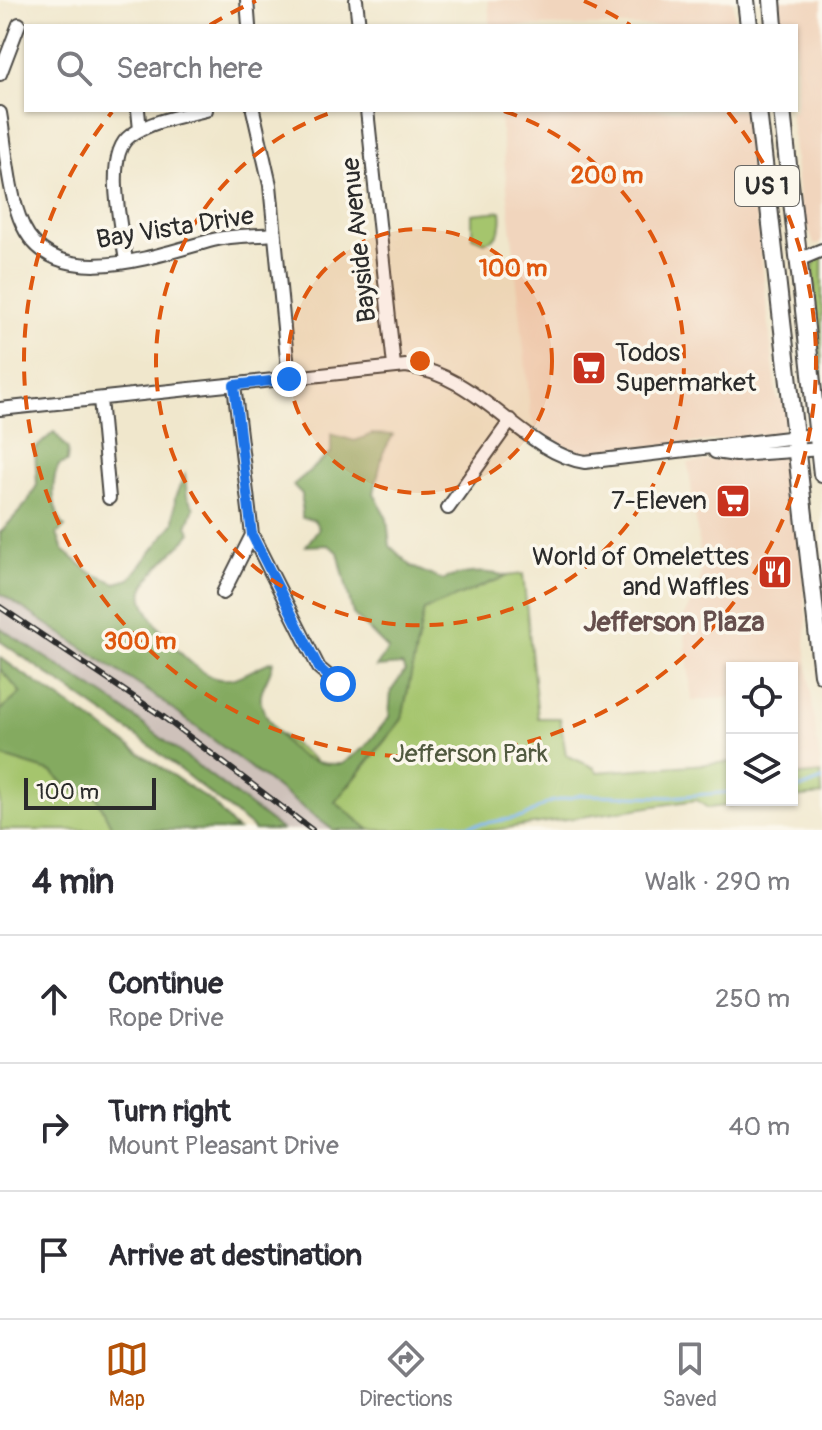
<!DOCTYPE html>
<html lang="en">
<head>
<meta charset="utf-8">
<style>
	body { margin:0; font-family:Pangolin,sans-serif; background:#f7f7f7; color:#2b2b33 }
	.controls { position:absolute; right:24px; bottom:24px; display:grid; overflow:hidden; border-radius:0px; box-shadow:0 2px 6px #0004 }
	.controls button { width:72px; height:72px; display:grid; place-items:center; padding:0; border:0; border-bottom:2px solid #e1e1e2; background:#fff; color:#2b2b33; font:40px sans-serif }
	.scale { position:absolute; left:24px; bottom:20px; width:132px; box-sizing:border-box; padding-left:8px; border:4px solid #2b2b2b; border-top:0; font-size:22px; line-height:28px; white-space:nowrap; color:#2b2b2b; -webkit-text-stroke:6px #fbf7ec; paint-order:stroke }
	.stop { position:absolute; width:24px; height:24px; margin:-18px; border:6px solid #1a73e8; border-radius:50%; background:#fff }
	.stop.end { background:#1a73e8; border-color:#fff; box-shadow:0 2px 8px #0008 }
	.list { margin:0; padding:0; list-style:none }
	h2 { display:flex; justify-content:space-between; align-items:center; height:104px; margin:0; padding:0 32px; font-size:34px }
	h2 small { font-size:26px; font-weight:400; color:#7c7c81 }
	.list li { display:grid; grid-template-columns:52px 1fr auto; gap:24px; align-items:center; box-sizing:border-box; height:128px; padding:0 32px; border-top:2px solid #e1e1e2 }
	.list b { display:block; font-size:30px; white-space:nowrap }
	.list p { margin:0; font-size:26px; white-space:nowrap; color:#7c7c81 }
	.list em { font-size:26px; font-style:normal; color:#7c7c81 }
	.icon { flex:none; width:44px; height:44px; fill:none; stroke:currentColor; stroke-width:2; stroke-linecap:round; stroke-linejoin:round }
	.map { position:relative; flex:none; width:822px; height:830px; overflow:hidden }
	.search { position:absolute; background:#fff; box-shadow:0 2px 6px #0004; left:24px; right:24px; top:24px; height:88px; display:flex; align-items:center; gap:20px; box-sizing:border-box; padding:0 28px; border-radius:0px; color:#7c7c81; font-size:30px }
	.sheet { height:488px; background:#fff }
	nav { display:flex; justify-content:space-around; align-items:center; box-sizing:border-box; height:112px; border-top:2px solid #e1e1e2; background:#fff; font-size:22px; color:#7c7c81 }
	nav a { display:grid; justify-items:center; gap:4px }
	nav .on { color:#b45309 }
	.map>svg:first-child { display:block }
	.built { fill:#f1d5bd }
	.industrial { fill:#cec1ba }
	.green { fill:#a5c56d; stroke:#68784c; stroke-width:2 }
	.forest { fill:#84aa60; stroke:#586a46; stroke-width:2 }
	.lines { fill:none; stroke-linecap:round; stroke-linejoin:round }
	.stream { stroke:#83b8f1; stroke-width:3 }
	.minor-casing { stroke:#494743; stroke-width:16 }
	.major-casing { stroke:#494743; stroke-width:20 }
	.minor { stroke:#fff; stroke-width:12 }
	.major { stroke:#fff; stroke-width:16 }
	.rail-casing { stroke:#2b2b2b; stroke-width:6 }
	.rail { stroke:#fbf7ec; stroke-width:3; stroke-dasharray:9; stroke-linecap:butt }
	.route { stroke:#1a73e8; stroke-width:10 }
	.ring { fill:none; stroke:#df570e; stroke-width:4; stroke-dasharray:14 10 }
	.labels { text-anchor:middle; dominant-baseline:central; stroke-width:7; stroke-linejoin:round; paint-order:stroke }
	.shield { fill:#fbf7ec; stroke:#696865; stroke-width:2 }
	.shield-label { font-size:24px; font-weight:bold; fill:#2b2b2b }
	.street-label { font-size:26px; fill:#2b2b2b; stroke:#fbf7ec }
	.poi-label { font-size:26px; fill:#2b2b2b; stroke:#fbf7ec; text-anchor:end }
	.park-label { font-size:26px; fill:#50593f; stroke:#fbf7ec }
	.neighbourhood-label { font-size:28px; font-weight:bold; fill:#664f4d; stroke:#fbf7ec }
	.centre { fill:#df570e; stroke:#fbf7ec; stroke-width:4 }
	.ring-label { font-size:24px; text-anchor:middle; font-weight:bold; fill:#df570e; stroke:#fbf7ec; stroke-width:7; stroke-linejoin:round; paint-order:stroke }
</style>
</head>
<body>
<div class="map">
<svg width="822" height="830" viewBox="0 0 822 830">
	<rect width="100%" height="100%" fill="#fbf7ec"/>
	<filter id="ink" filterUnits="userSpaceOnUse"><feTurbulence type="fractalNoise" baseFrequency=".0125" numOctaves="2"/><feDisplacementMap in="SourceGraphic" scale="16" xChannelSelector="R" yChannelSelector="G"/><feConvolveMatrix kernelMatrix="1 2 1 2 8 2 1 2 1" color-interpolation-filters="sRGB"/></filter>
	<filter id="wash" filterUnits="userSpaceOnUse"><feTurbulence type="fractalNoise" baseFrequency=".006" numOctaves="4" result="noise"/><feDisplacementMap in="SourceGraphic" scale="32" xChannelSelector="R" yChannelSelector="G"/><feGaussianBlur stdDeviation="1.8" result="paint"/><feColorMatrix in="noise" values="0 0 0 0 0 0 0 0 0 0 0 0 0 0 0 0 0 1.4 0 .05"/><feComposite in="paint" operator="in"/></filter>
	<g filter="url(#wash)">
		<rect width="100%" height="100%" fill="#f0e7cc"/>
		<path class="built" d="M488,0H733L735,26H490Z
			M779,0H822V242L814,245L809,228L801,223L790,110H796V26H781Z
			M499,110H745L777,399L787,401V423L779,433L586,456L576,455L537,430L531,417Z
			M776,454L790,462L792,472L807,622L805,644L821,773L792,776V668H732V697L692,701L683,619L699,584L702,567L688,463Z"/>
		<path class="industrial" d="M0,582L340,830H282L114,702L0,628Z"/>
		<path class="green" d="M501,211C503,225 500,238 485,242L472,237V214Z
			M822,254V389L813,265Z
			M0,533L203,676L349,786L402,719L424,609L507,576L523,574L538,718H560L566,755L595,768L597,772L732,762V800H777L708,808L696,800L493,830H370L265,747L0,563Z
			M0,657L238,830H0Z
			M821,773L822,795L792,798V776Z"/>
		<path class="forest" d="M54,432L68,449L67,462L59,465C50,483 52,511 65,527L57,534L63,550L91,573L116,583L130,579L174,523L175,497L185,475L187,496L194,508L187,526L191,533C177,552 151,568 143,590C136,611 195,674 215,678C238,684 253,667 273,661C272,675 259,687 261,702C262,712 270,721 275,729C294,757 307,765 342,764L365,747L389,717L391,691L405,671L402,665L376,667L388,649L353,614L338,552L328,545L306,546L319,528L314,520L302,518V494L293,485L331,453V434L355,441L372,434L393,435L383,453L374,493L387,519L390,546L412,567L442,580C464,571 484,570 507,576L424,610L402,719L335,802L370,830H333L151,693L0,593V533L27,503L37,485L35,449Z
			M0,628L114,702L282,830H255L149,745L0,641Z
			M0,658L213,803L236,830H113L97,797L71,790L52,772L0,756V711L21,693L0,669Z"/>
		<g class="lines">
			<path class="stream" d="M792,787L802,788L822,780
				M424,830L447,823L466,826L523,817L550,802L582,795L671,797L732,792"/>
		</g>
	</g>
	<g filter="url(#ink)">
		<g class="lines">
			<g class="minor-casing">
				<path id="minor" d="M247,0L249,26
					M356,0L359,26
					M0,74L19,24
					M138,110L140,130
					M253,110L270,185L289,379
					M367,110L394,366
					M0,113C6,148 8,194 23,226C56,295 159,254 213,240C233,235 254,236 274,234
					M798,260L822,250
					M126,261C122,231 103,155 130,136C150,121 181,116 206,110
					M234,385L252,535L319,668L338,684
					M100,399L109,498
					M0,409L406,366C481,375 522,452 585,462L822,434
					M715,452L736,455L822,449
					M448,508L511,420
					M223,593L252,535"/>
			</g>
			<g class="major-casing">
				<path id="major" d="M746,0L749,26
					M772,0L774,26
					M758,110L822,674
					M782,110L822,474"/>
			</g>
			<use href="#minor" class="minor"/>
			<use href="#major" class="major"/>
			<g class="rail-casing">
				<path id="rail" d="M0,607L162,716L312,830"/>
			</g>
			<use href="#rail" class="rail"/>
		</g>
	</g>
	<g class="lines" filter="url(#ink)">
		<path class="route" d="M289,379L234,385L252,535L319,668L338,684"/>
	</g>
	<circle cx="420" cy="361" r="132" fill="#df570e" fill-opacity=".12"/>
	<g class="ring">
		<circle cx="420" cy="361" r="132"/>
		<path d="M504 111A264 264 0 1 1 336 111"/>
		<path d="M210 25A396 396 0 0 1 256 1M584 1A396 396 0 0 1 630 25M728 112A396 396 0 1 1 112 112"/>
	</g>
	<defs>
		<g id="supermarket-square" transform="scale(1.8)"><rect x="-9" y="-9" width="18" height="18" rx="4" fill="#c8321e" stroke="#fbf7ec"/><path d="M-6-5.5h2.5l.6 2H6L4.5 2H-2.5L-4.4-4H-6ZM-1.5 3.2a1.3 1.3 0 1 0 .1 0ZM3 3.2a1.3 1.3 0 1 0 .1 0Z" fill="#fff"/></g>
		<g id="restaurant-square" transform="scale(1.8)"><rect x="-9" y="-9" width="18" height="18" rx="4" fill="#c8321e" stroke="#fbf7ec"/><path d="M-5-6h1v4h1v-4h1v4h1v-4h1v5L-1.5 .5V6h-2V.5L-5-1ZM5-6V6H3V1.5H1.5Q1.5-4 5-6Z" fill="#fff"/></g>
	</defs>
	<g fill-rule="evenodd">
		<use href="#supermarket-square" x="589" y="368"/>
		<use href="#supermarket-square" x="733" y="501"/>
		<use href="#restaurant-square" x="775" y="572"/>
	</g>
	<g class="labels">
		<rect class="shield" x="735" y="166" width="64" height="40" rx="6"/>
		<g class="shield-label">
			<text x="767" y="186">US 1</text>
		</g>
		<g class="street-label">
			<text transform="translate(175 228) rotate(-9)">Bay Vista Drive</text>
			<text transform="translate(359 240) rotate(-96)">Bayside Avenue</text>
		</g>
		<g class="poi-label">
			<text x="615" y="353" text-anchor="start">Todos<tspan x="615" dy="30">Supermarket</tspan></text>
			<text x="707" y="501">7-Eleven</text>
			<text x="749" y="557">World of Omelettes<tspan x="749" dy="30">and Waffles</tspan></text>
		</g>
		<g class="park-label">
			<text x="470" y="754">Jefferson Park</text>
		</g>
		<g class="neighbourhood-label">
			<text x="674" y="622">Jefferson Plaza</text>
		</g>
	</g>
	<circle cx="420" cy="361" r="12" class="centre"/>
	<g class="ring-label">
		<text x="607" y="183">200 m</text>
		<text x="513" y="276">100 m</text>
		<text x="140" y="649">300 m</text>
	</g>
</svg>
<div class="controls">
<button><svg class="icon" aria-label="locate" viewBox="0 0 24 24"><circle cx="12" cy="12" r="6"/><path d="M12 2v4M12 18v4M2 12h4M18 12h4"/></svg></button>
<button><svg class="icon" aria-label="layers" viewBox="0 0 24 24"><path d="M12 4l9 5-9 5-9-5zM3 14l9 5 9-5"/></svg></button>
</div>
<div class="scale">100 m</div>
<div class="stop" style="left:338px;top:684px"></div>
<div class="stop end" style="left:289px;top:379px"></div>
<div class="search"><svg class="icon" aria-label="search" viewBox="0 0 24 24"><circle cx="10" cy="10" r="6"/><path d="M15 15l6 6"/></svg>Search here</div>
</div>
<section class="sheet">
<h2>4 min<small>Walk · 290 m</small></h2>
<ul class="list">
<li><svg class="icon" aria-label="ahead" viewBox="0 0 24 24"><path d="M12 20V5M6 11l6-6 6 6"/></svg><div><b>Continue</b><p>Rope Drive</p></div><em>250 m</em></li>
<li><svg class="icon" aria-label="right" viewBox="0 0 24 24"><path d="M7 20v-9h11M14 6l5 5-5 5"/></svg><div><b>Turn right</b><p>Mount Pleasant Drive</p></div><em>40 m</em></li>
<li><svg class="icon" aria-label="arrive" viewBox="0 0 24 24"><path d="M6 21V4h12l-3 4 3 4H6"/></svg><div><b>Arrive at destination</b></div></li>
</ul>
</section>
<nav>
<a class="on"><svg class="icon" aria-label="map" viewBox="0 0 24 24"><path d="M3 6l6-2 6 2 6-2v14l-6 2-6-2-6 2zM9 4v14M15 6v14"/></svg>Map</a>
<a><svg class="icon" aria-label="directions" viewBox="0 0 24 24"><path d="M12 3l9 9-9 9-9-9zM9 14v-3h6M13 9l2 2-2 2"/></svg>Directions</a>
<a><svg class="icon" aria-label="saved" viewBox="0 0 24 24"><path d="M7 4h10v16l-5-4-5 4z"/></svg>Saved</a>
</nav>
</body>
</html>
